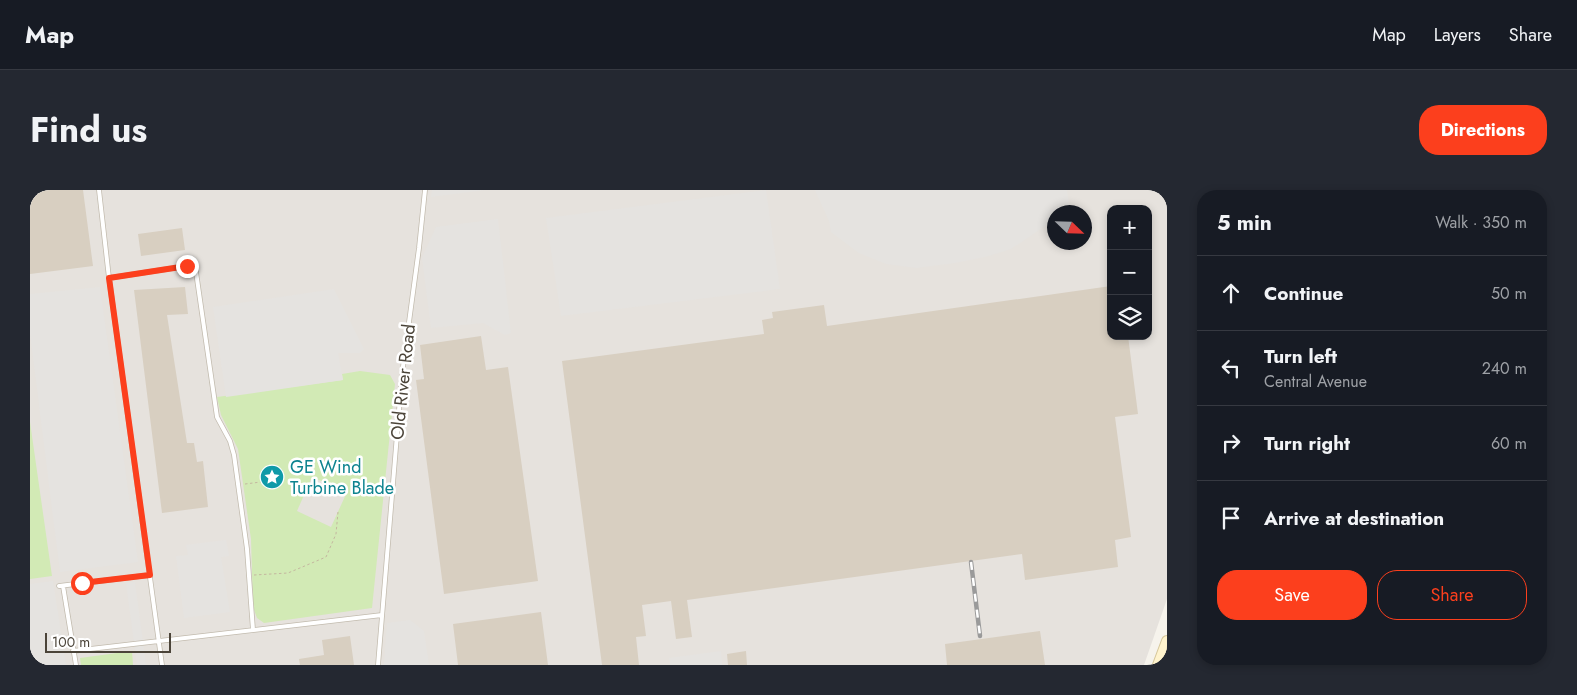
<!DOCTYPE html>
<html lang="en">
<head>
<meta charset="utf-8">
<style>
	body { margin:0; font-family:Jost,sans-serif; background:#242831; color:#f1f3f6 }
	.controls { position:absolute; right:15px; top:15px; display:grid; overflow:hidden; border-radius:10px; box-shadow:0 2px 8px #0003 }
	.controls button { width:45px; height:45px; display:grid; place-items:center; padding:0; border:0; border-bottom:1px solid #363941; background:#171b24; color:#f1f3f6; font:25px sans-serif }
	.compass { position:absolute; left:1017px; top:15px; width:45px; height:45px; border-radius:50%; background:#171b24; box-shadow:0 2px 8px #0003; rotate:113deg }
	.scale { position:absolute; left:15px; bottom:12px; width:126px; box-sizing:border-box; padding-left:5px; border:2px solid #4b4439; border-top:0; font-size:14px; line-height:18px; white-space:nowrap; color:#4b4439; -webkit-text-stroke:4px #fff; paint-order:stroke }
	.stop { position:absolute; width:15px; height:15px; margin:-11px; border:4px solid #fc3f1d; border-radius:50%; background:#fff }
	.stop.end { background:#fc3f1d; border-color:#fff; box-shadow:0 1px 5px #0008 }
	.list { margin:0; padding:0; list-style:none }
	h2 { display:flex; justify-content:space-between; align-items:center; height:65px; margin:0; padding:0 20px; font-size:21px }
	h2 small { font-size:16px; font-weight:400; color:#9ea1a6 }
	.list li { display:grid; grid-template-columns:32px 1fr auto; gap:15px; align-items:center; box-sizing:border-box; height:75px; padding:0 20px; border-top:1px solid #363941 }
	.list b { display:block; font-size:19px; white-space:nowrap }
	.list p { margin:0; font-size:16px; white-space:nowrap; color:#9ea1a6 }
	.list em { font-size:16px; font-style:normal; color:#9ea1a6 }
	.actions { display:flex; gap:10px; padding:15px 20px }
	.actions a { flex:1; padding:11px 0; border:1px solid #fc3f1d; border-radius:20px; text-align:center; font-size:18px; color:#fc3f1d }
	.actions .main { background:#fc3f1d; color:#fff }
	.icon { flex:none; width:28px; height:28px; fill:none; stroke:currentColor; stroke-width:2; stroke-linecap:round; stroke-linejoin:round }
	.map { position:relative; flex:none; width:1137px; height:475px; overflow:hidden; border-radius:20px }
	header { display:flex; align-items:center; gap:30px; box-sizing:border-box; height:70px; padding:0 25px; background:#171b24; border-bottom:1px solid #363941 }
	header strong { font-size:24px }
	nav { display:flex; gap:28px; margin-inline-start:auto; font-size:18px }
	.intro { display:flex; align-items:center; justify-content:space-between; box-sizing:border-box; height:120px; padding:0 30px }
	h1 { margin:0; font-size:35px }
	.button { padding:12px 22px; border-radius:20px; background:#fc3f1d; color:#fff; font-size:18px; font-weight:700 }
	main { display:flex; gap:30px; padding:0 30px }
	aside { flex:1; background:#171b24; border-radius:20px; box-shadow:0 2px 8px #0003 }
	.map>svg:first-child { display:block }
	.industrial { fill:#e6e2dd; fill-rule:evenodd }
	.green { fill:#d2eab5; fill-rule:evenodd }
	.parking { fill:#e5e3e0 }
	.building { fill:#d8cfc1 }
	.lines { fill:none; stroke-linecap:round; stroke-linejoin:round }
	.lane-casing { stroke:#c2bbae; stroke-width:5.5 }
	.secondary-casing { stroke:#d6c79b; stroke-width:12 }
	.path { stroke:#c4b79f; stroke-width:1; stroke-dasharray:2.5 2.5; stroke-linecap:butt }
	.lane { stroke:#fff; stroke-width:4 }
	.secondary { stroke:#fff3cd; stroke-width:10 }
	.rail-casing { stroke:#9a9a9a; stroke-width:4.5 }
	.rail { stroke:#fff; stroke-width:2.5; stroke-dasharray:8; stroke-linecap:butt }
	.route { stroke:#fc3f1d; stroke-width:6 }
	.labels { text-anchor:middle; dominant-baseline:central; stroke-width:5; stroke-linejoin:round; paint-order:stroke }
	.street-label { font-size:18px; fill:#4b4439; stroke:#fff }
	.culture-label { font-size:18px; fill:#0d838f; stroke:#fff; text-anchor:start }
</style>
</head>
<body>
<header>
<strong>Map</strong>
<nav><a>Map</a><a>Layers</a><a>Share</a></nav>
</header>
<div class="intro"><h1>Find us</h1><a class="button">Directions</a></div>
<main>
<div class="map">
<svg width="1137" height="475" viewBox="0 0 1137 475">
	<rect width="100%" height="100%" fill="#f6f3ec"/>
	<path class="industrial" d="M0,0H1137V409L1114,475H0ZM1081,19H1118V146H1081ZM1024,22H1054V52H1024Z"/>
	<path class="green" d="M330,181L360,185L365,194L342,418L234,433L227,428L223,417L221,349L208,259L191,225L187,207L313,190L312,184ZM282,287L317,302L301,337L267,321Z
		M0,232L22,386L0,389Z
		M102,461L103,475H51L50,468Z"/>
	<path class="parking" d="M402,0H455L401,7Z
		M736,0L750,99L531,126L516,28Z
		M785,0H1037L1040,22H1024V30L981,59L955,67L925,73L886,78L856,74L829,63L801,42L799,31Z
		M468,29L481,143L475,145L453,133L401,138L392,68L406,37Z
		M70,97L108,372L30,382L0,143V104Z
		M304,99L334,159L330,163H308L313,190L196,207L183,117Z
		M196,350L199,366L191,367L200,422L154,428L146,366L158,365L156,355Z
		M23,391L36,475H0V394Z
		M105,392L116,475H107L96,393Z
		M380,430L394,441L399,475H354L357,433Z
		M691,461L692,475H640L639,468Z"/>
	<path class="building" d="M0,0H53L63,76L0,84Z
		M152,38L155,60L111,66L108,44Z
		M1081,96V146H1098L1108,224L1085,227L1101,347L1085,350L1088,377L995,390L992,364L657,410L662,447L646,449L641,411L612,415L616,446L606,447L609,475H572L532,171L734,144L732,130L743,128L742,122L794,115L797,136Z
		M155,97L158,124L137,125L157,253H164L167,272L173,271L178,317L132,323L104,100Z
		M451,146L456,180L478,177L508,391L414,404L386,190L394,189L390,155Z
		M511,422L518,475H428L423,434Z
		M1010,441L1015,475H917L915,454Z
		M320,446L324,475H270L269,469L294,465L292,450Z
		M716,461L717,475H698L697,464Z"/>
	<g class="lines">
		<g class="lane-casing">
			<path id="lane" d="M69,0L79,88L132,475
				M79,88L157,76L163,77L166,82L187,227L200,251L204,265L217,359L223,440
				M29,396L120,385
				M33,396L46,475
				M43,461L352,425
				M348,475L372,184L389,58L395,0"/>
		</g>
		<g class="secondary-casing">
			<path id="secondary" d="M1128,475L1137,451"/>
		</g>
		<path class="path" d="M215,294L239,291
			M224,385L258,383L296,367L306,344L308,322"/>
		<use href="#lane" class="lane"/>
		<use href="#secondary" class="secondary"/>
		<g class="rail-casing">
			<path id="rail" d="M941,372L950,446"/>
		</g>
		<use href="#rail" class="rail"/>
	</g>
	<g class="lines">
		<path class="route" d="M52,393L120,385L79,88L157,76"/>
	</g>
	<defs>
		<g id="sight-disc" transform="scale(1.25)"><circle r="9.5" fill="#0f9aa8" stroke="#fff"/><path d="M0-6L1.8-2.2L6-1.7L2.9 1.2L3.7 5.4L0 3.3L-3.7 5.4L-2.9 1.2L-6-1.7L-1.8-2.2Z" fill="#fff"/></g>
	</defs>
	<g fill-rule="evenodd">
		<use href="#sight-disc" x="242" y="287"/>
	</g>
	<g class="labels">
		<g class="street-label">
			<text transform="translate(373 192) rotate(-84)">Old River Road</text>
		</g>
		<g class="culture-label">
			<text x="260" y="277">GE Wind<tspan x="260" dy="21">Turbine Blade</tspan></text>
		</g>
	</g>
</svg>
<div class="controls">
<button>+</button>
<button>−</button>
<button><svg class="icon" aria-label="layers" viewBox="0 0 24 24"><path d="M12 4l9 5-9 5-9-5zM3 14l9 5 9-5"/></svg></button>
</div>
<svg class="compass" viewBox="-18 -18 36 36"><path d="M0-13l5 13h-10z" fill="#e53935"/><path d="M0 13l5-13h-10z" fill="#9ea1a6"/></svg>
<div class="scale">100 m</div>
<div class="stop" style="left:52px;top:393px"></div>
<div class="stop end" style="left:157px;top:76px"></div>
</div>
<aside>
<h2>5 min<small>Walk · 350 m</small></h2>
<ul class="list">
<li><svg class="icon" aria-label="ahead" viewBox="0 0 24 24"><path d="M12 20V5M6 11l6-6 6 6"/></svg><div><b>Continue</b></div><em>50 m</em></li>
<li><svg class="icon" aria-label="left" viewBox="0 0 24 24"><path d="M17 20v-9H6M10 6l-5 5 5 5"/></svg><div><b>Turn left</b><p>Central Avenue</p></div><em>240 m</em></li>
<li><svg class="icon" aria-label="right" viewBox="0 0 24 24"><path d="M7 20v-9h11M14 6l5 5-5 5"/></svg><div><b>Turn right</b></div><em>60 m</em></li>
<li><svg class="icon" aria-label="arrive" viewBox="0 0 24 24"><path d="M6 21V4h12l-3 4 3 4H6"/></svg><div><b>Arrive at destination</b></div></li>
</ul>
<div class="actions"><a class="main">Save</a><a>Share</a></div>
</aside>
</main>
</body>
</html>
